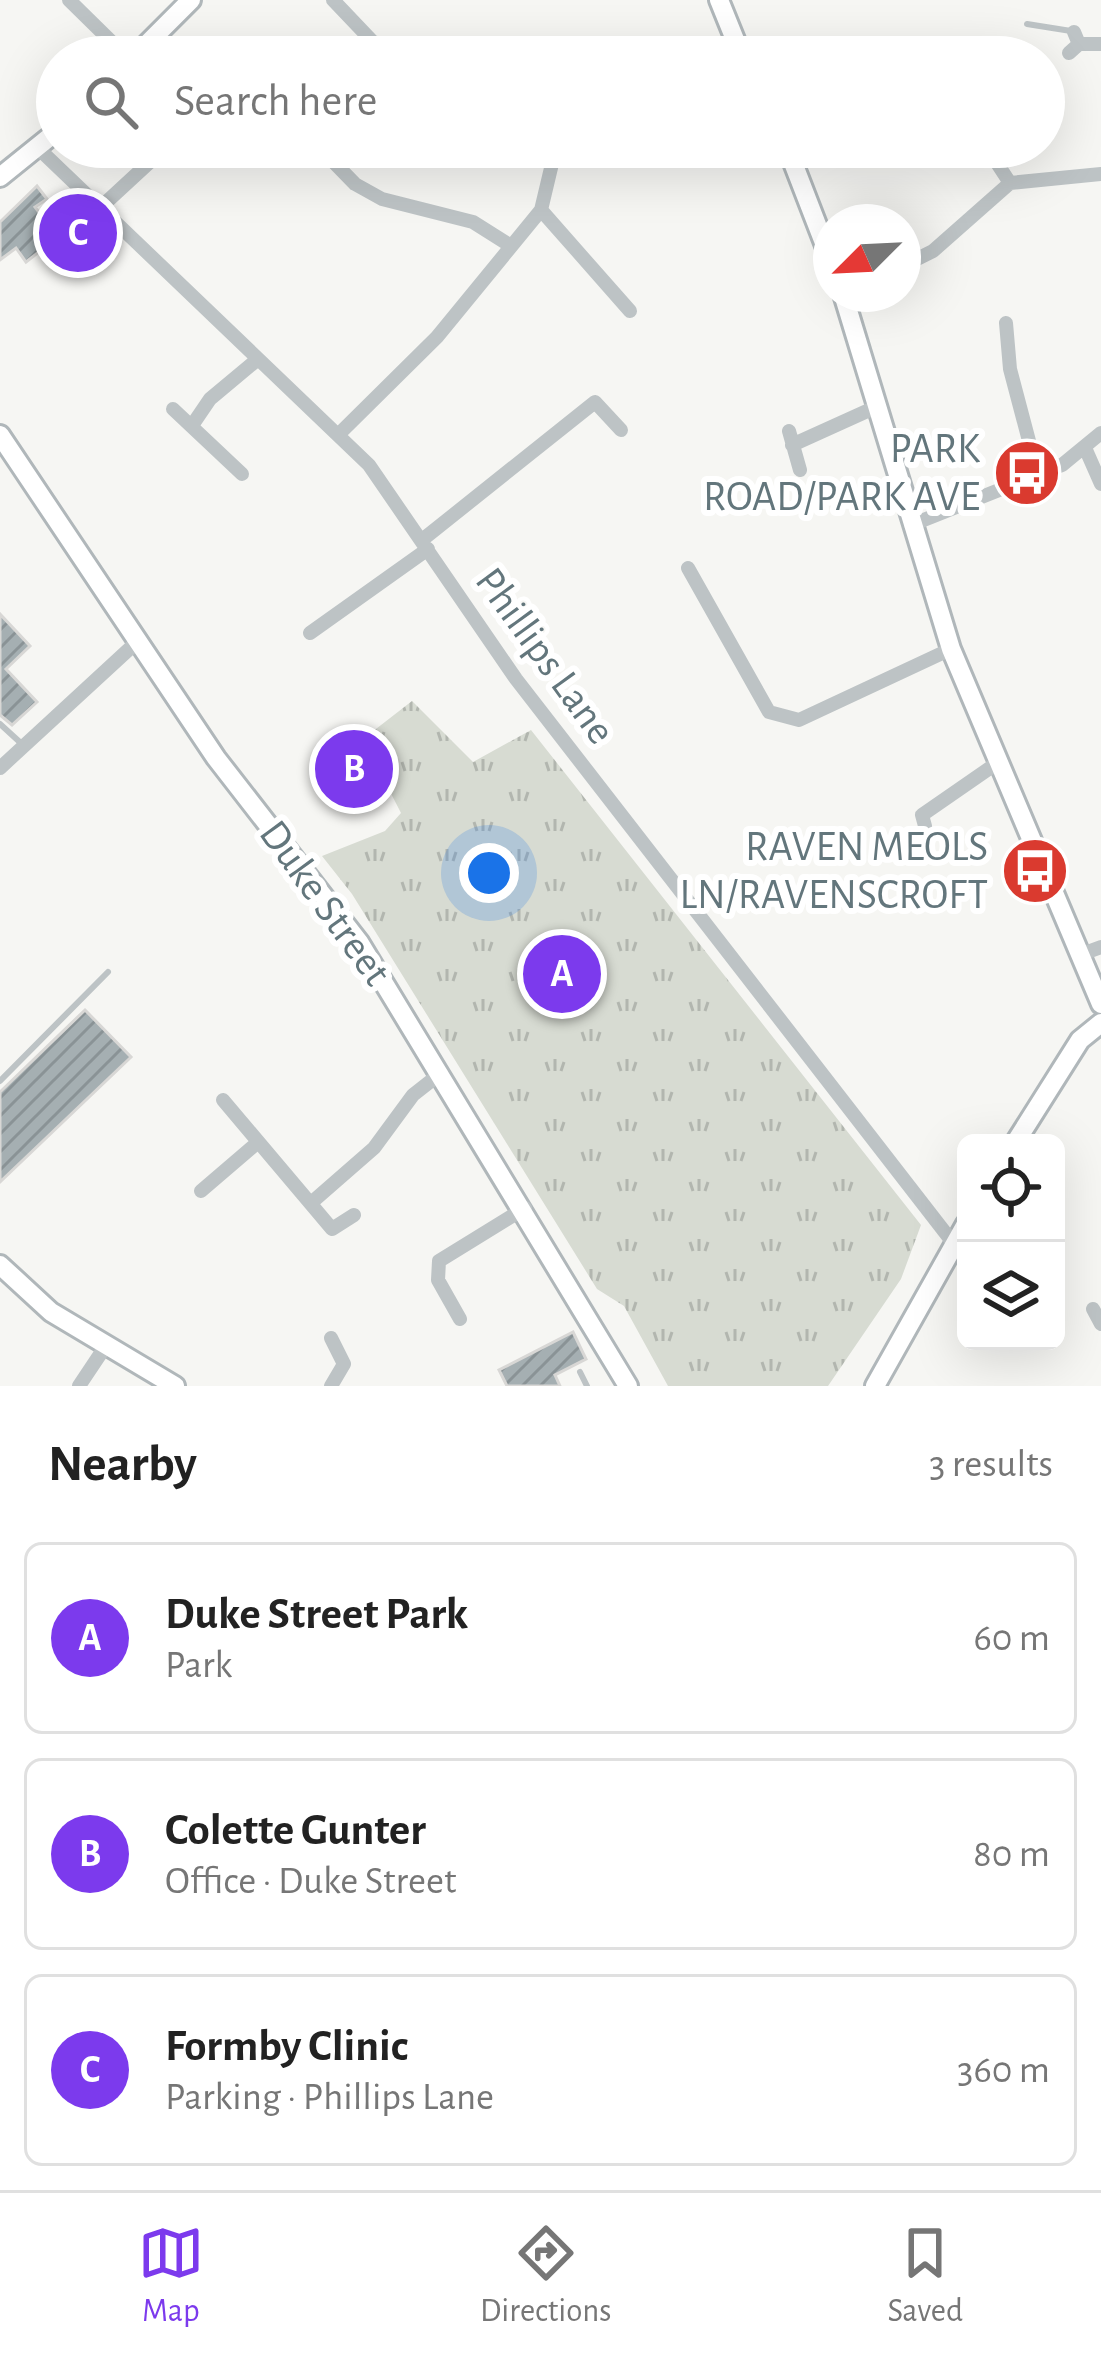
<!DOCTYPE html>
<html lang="en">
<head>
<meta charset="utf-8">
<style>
	body { margin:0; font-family:"Alegreya Sans",sans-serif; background:#f6f6f6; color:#222 }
	.controls { position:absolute; right:36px; bottom:36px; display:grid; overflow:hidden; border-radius:18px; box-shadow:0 12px 48px #0002 }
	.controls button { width:108px; height:108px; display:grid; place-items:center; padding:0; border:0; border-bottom:3px solid #e0e0e0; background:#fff; color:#222; font:60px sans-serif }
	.compass { position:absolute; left:813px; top:204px; width:108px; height:108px; border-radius:50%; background:#fff; box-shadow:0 12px 48px #0002; rotate:246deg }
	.you { position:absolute; left:489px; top:873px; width:42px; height:42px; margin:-30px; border:9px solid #fff; border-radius:50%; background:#1a73e8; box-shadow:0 0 0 18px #1a73e833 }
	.badge { display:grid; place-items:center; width:78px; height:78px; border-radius:50%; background:#7c3aed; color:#fff; font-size:39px; font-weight:700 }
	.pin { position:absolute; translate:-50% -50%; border:6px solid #fff; box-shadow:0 3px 12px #0006 }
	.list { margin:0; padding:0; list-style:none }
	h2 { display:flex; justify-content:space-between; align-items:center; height:156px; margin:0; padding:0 48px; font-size:51px }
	h2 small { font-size:39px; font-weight:400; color:#767676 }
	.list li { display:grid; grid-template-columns:78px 1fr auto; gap:36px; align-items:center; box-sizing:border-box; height:192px; margin:0 24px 24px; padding:0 24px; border:3px solid #e0e0e0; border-radius:18px }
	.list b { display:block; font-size:45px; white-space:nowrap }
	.list p { margin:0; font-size:39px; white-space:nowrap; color:#767676 }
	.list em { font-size:39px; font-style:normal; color:#767676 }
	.icon { flex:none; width:66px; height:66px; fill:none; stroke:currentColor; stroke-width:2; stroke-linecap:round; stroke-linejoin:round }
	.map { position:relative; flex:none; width:1101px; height:1386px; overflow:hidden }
	.search { position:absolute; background:#fff; box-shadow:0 12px 48px #0002; left:36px; right:36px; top:36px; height:132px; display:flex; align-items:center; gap:30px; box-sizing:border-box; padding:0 42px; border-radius:66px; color:#767676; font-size:45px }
	.sheet { height:804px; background:#fff }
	nav { display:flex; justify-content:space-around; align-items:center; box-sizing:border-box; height:168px; border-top:3px solid #e0e0e0; background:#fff; font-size:33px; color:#767676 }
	nav a { display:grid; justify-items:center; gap:6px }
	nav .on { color:#7c3aed }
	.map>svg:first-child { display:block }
	.park { fill:url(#park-tufts) }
	.building { fill:url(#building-hatch); stroke:#d8d7d5; stroke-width:3 }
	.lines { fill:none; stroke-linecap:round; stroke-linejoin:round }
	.secondary-casing { stroke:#b0b7ba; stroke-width:24 }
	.lane { stroke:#bdc3c5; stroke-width:6 }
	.street { stroke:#bdc3c5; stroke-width:14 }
	.secondary { stroke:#fff; stroke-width:18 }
	.labels { text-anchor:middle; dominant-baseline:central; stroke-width:12; stroke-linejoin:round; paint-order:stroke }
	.poi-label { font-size:42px; fill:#63767c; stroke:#fff; text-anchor:end }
	.street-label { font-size:42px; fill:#63767c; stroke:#fff }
</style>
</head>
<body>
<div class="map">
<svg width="1101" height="1386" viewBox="0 0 1101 1386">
	<defs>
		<pattern id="park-tufts" width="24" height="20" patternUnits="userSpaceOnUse" patternTransform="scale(3)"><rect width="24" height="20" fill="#d7dbd2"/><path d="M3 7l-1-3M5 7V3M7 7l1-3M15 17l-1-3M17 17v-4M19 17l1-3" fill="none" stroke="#b2b6af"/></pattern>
		<pattern id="building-hatch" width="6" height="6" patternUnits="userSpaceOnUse" patternTransform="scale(3)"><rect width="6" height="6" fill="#a5afb2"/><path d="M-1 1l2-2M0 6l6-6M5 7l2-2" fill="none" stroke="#8a9396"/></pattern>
	</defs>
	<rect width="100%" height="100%" fill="#f6f6f3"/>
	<path class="park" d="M412,701L473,762L531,730L921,1225L901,1279L828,1386H668L624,1306L597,1289L352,894L322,856L385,831L401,813L363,739Z"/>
	<path class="building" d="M37,186L47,199L35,207L58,237L26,262L16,248L0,260V222Z
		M0,614L30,646L6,669L37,702L12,725L0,715Z
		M85,1010L131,1057L0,1182V1092Z
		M573,1332L586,1359L555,1375L560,1386H507L499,1370Z"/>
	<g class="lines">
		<g class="secondary-casing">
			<path id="secondary" d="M719,0L742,57
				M134,57L191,0
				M787,147L831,261
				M0,177L57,131
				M843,294L951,649L1101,1004
				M0,435L216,758L359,942L628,1386
				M1015,1143L1080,1040L1101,1023
				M0,1265L51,1312L175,1386
				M875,1386L966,1224"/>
		</g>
		<path class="lane" d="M1027,24L1071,31
			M58,251L93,205
			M0,724L23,745
			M0,1081L108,972
			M580,1372L587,1386"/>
		<path class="street" d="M69,0L127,57
			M333,0L373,42L425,57
			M1079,44H1101
			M1069,53L1079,44L1074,32
			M712,57L737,48
			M906,57L927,48
			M319,147L355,184L382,199L473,222L511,246
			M39,149L369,465L516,679L954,1244
			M993,157L1010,183
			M101,207L166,147
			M541,210L630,311
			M903,266L933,251L1010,183L1101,174
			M1006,323L1010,369L1038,475
			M173,409L242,474
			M193,424L210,399L258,359
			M789,431L800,470
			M340,433L437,337L541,210L556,147
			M792,445L876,407
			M1086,450L1101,484
			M911,525L1062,465L1101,433
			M422,540L595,402L621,430
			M688,568L769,712L799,720L951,649
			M310,633L428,549
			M0,768L139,640
			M925,826L922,815L1000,761
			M1082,954L1101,947
			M223,1100L332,1229L354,1215
			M201,1191L257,1143
			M311,1203L374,1148L413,1095L441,1073
			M1093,1309L1101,1324
			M460,1319L438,1280L439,1261L525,1208
			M331,1338L344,1364L331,1386
			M79,1386L105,1347"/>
		<use href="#secondary" class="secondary"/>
	</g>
	<defs>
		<g id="bus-disc" transform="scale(3.45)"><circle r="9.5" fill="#da3a2f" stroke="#fff"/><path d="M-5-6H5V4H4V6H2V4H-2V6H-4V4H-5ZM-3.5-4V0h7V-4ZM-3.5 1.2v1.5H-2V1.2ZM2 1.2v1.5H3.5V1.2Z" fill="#fff"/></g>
	</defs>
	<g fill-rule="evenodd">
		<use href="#bus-disc" x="1027" y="473"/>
		<use href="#bus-disc" x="1035" y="871"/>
	</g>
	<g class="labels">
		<g class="poi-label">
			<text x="980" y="449">PARK<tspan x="980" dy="48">ROAD/PARK AVE</tspan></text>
			<text x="988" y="847">RAVEN MEOLS<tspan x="988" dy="48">LN/RAVENSCROFT</tspan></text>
		</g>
		<g class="street-label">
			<text transform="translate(545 656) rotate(54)">Phillips Lane</text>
			<text transform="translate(325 903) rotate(54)">Duke Street</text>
		</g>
	</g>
</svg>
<div class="controls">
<button><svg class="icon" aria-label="locate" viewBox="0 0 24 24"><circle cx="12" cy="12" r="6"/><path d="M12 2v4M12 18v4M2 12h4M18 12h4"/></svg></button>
<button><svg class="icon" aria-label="layers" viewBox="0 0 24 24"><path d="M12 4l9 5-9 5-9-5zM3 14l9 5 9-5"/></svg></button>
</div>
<svg class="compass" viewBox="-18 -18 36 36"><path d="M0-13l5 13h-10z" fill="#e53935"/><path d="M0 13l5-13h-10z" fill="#767676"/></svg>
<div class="you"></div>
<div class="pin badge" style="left:562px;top:974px">A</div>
<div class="pin badge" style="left:354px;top:769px">B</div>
<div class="pin badge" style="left:78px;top:233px">C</div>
<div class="search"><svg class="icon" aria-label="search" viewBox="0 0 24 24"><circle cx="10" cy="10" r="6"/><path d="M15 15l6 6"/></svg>Search here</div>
</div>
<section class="sheet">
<h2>Nearby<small>3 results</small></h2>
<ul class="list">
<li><span class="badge">A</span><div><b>Duke Street Park</b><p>Park</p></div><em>60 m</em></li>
<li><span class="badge">B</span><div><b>Colette Gunter</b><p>Office · Duke Street</p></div><em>80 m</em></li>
<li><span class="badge">C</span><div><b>Formby Clinic</b><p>Parking · Phillips Lane</p></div><em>360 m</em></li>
</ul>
</section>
<nav>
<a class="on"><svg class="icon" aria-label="map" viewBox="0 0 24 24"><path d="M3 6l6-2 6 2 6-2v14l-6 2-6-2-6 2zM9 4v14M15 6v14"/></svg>Map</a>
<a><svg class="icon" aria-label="directions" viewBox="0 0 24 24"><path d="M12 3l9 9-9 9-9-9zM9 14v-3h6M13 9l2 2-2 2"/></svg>Directions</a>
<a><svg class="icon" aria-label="saved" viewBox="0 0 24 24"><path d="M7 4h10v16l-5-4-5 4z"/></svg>Saved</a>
</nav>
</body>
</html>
